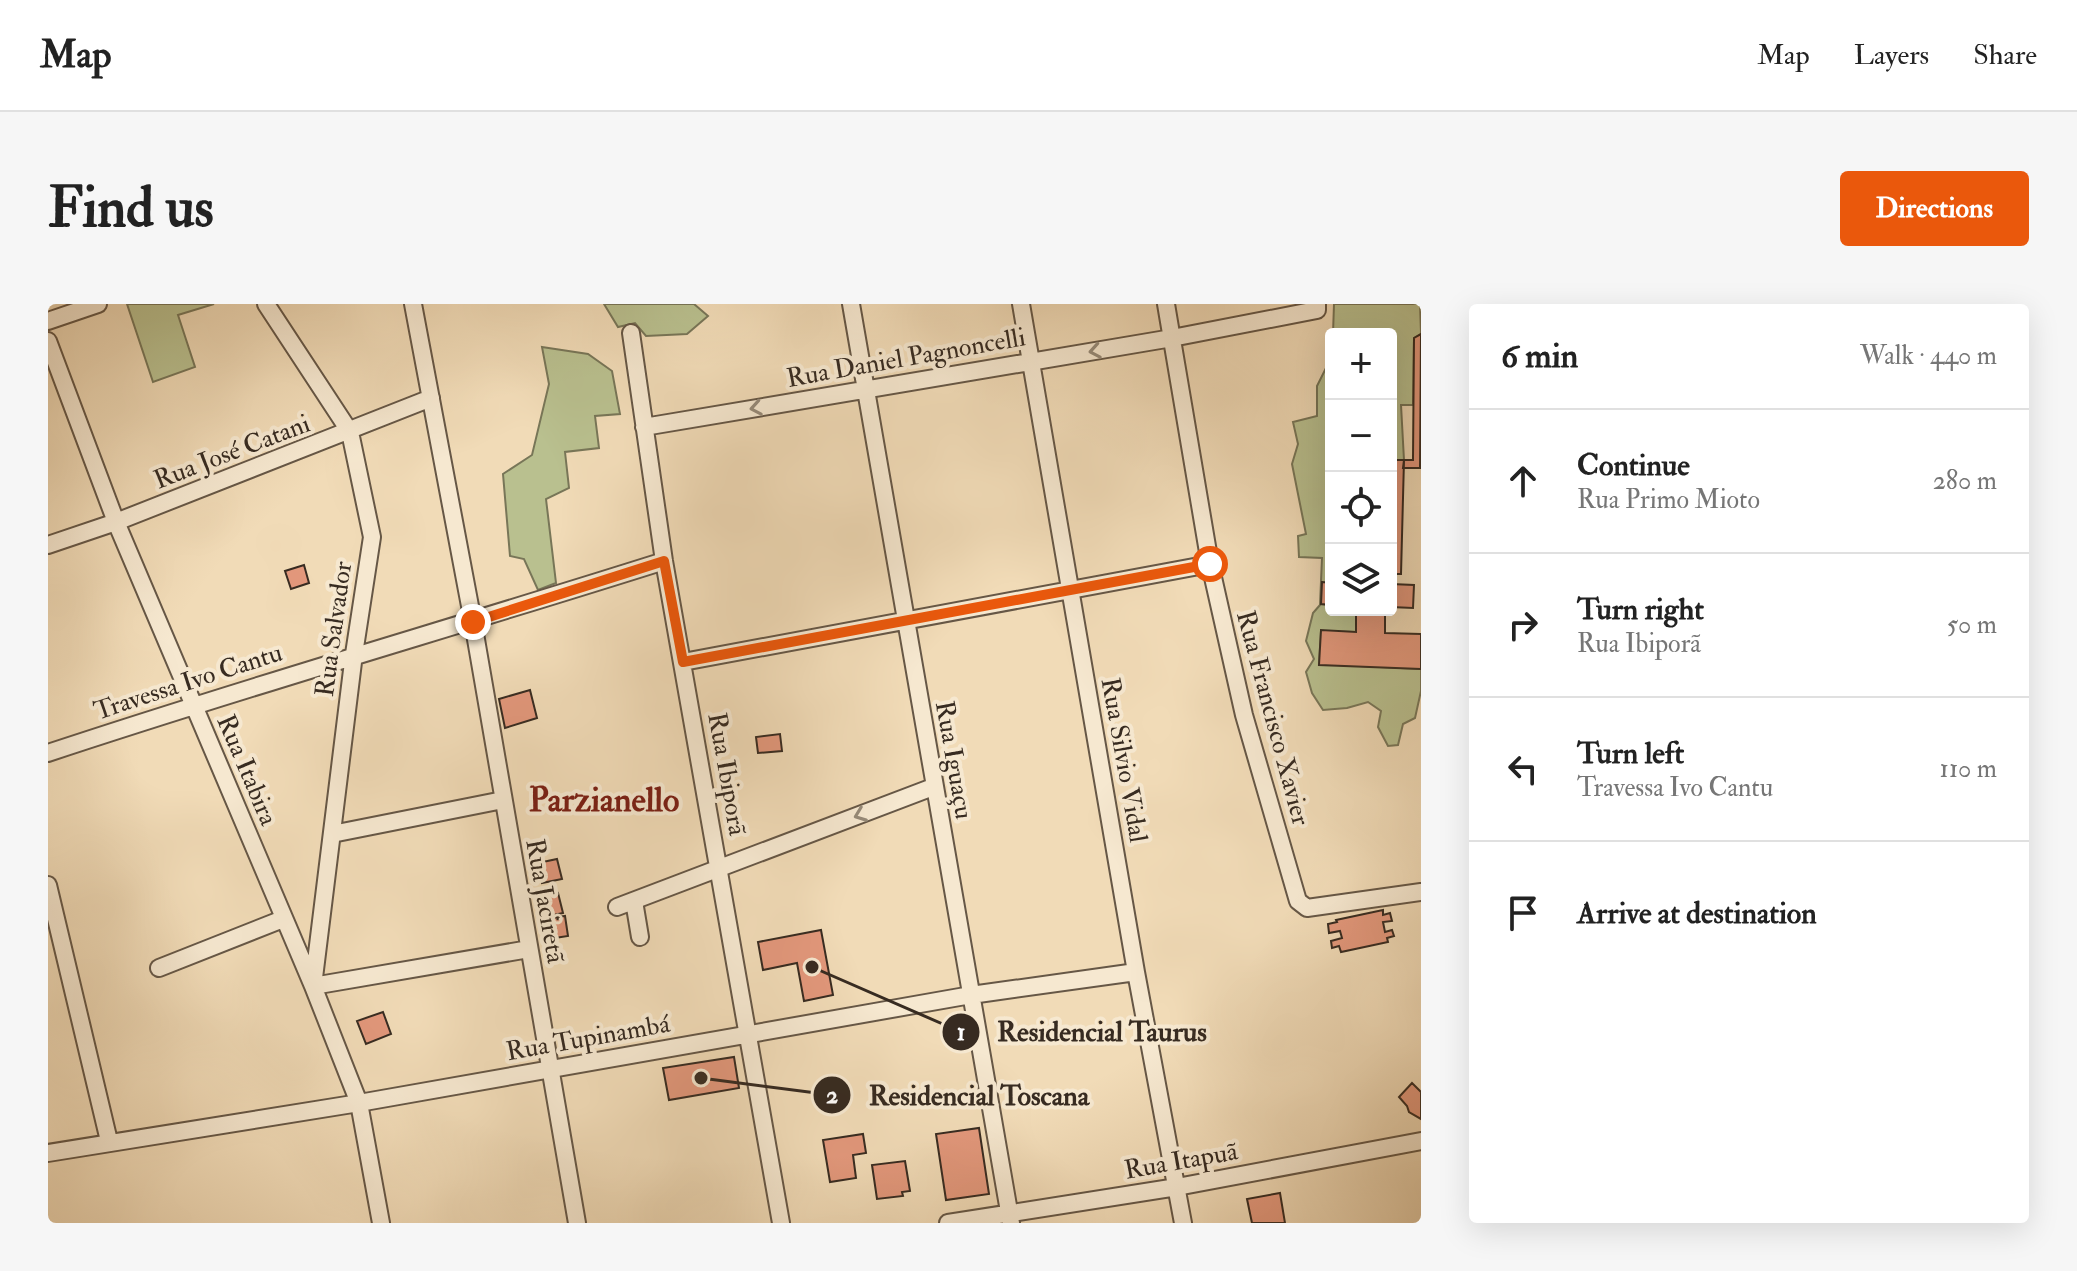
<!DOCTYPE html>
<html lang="en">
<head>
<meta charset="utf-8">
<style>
	body { margin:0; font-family:"IM FELL Double Pica",serif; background:#f6f6f6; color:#222 }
	.controls { position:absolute; right:24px; top:24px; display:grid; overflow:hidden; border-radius:8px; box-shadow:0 8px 32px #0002 }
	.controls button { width:72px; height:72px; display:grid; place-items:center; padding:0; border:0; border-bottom:2px solid #e0e0e0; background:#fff; color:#222; font:40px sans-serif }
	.stop { position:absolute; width:24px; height:24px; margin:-18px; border:6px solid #ea580c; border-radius:50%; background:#fff }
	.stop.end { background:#ea580c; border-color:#fff; box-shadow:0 2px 8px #0008 }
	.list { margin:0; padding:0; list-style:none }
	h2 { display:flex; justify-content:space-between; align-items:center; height:104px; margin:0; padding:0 32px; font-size:34px }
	h2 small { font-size:26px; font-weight:400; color:#767676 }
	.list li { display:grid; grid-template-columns:52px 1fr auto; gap:24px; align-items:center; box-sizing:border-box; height:144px; padding:0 32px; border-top:2px solid #e0e0e0 }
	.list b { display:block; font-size:30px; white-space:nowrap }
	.list p { margin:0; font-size:26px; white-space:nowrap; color:#767676 }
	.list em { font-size:26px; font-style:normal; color:#767676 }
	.icon { flex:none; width:44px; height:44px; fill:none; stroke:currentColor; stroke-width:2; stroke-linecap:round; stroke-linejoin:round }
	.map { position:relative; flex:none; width:1373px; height:919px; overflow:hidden; border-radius:8px }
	header { display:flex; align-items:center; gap:48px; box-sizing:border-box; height:112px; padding:0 40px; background:#fff; border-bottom:2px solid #e0e0e0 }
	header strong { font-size:38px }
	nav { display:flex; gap:44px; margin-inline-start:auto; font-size:28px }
	.intro { display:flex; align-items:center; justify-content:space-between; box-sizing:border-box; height:192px; padding:0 48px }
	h1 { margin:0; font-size:56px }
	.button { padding:20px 36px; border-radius:8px; background:#ea580c; color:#fff; font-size:28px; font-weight:700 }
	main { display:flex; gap:48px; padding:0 48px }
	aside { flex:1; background:#fff; border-radius:8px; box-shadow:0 8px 32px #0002 }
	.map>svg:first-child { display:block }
	.green { fill:#b9c08f; stroke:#787658; stroke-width:2 }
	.building { fill:#e3987c; stroke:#372b21; stroke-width:2 }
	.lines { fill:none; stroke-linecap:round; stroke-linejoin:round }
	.minor-casing { stroke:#665746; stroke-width:20 }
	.minor { stroke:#f6e8d0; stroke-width:16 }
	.oneway { stroke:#968a78 }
	.route { stroke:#ea580c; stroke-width:10 }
	.labels { text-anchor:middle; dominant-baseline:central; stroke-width:8; stroke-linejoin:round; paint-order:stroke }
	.street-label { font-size:26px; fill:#372b21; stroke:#f6e8d0 }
	.district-label { font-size:34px; font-weight:bold; fill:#7a1f14; stroke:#f6e8d0 }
	.leader { fill:none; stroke:#372b21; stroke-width:3 }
	.callout-dot { fill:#372b21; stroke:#f6e8d0; stroke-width:3 }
	.mark-label { font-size:24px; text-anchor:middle; font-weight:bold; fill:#fff }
	.callout-label { font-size:28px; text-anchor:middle; font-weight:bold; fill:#372b21; stroke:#f6e8d0; stroke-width:8; stroke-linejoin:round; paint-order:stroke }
</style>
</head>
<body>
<header>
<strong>Map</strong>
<nav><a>Map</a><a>Layers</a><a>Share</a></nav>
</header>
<div class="intro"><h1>Find us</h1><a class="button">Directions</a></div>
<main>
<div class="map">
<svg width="1373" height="919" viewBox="0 0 1373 919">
	<rect width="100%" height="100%" fill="#f1dbb7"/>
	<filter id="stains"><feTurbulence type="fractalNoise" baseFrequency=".0025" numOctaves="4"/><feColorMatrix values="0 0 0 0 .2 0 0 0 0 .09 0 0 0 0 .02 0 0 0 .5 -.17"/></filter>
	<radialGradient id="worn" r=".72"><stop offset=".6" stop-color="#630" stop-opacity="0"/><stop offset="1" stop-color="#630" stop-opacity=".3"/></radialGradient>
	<path class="green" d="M79,0H166L130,11L147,63L105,78Z
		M556,0H646L660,12L639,30L598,32L587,19L570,23Z
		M1286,0H1372L1373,30L1366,34L1365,101H1353L1356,156H1343V30H1285Z
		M494,43L540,50L564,67L572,110L547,112L551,144L517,148L521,184L498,195L508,279L490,286L476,255L462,252L455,170L484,151L501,80Z
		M1283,54V279H1274L1273,300L1283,301V306H1308V328L1273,327L1271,360L1373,365V387L1367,414L1355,420L1350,441L1340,442L1330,423L1333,407L1320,398L1299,404L1275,406L1264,389L1258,368L1266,355L1258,337L1265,309L1272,301L1274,254L1251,253L1250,232L1258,230L1244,160L1250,140L1245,118L1269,112V82Z"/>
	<path class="building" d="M1373,30L1372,164H1355L1356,156H1365L1366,34Z
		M1343,156H1356L1353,270H1343Z
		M256,261L261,279L243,285L237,267Z
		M1274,278L1283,279V301L1273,300Z
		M1343,280L1366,281L1365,304L1343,303Z
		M1308,306H1337V329L1373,330V365L1271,361L1273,326L1308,328Z
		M482,386L489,414L457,424L451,395Z
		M732,430L734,447L710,449L708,433Z
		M509,555L514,575L494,579L490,559Z
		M510,589L515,609L496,613L491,593Z
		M1335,606V611L1342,609L1344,617L1335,618L1337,628L1344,626L1346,632L1339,634L1340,638L1293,648L1291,642L1284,644L1283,637L1294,634L1292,627L1281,629L1280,620L1289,618L1288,616Z
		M517,612L520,632L500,635L497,615Z
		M773,626L785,691L756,697L749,659L715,666L710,638Z
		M335,708L343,730L318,740L309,717Z
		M686,753L691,784L621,796L615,764Z
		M1364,779L1373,788V815L1361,808L1359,802L1351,793Z
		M931,824L941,890L898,896L888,830Z
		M815,830L818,849L805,851L808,874L782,878L775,836Z
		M857,857L862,887L854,888L855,892L829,895L824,861Z
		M1232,889L1237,919H1204L1199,895Z"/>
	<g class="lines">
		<g class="minor-casing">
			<path id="minor" d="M218,0L302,128L324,233L306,350L265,682L481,645
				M365,0L425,318L529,919
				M803,0L963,919
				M973,0L1088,668L1135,919
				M1118,0L1162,260L1196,411L1250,597L1259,604L1373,588
				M0,17L50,0
				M583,29L616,257L733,919
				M0,37L68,218L265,682L311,799L333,919
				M596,123L1124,34L1269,6V0
				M0,241L68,218L383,94
				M635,358L1162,260
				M0,449C204,381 411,322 616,257
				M284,530L455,496
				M0,581L61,837
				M586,597L592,633
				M569,603L885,483
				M111,664L235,615
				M0,849L311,799L923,691L1088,668
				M900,919L1129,883L1373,837"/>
		</g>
		<use href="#minor" class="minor"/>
	</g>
	<defs><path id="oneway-chevron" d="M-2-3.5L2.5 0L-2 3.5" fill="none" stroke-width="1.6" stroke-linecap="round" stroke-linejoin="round" transform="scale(2)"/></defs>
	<g class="oneway">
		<use href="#oneway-chevron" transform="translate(1047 47) rotate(170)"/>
		<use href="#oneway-chevron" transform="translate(708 104) rotate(170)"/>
		<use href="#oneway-chevron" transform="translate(812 511) rotate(159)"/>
	</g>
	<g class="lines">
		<path class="route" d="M425,318L616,257L635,358L1162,260"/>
	</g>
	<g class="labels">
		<g class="street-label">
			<text transform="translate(858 54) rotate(-10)">Rua Daniel Pagnoncelli</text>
			<text transform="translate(184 148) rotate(-21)">Rua José Catani</text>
			<text transform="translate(286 325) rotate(-82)">Rua Salvador</text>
			<text transform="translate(140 378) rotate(-18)">Travessa Ivo Cantu</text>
			<text transform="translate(1225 414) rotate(75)">Rua Francisco Xavier</text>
			<text transform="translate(906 456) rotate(80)">Rua Iguaçu</text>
			<text transform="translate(1076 456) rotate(80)">Rua Silvio Vidal</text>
			<text transform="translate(199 466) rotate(67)">Rua Itabira</text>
			<text transform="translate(679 470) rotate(80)">Rua Ibiporã</text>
			<text transform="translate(497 597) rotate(80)">Rua Jaciretã</text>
			<text transform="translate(540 734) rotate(-10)">Rua Tupinambá</text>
			<text transform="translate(1133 857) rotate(-10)">Rua Itapuã</text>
		</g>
		<g class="district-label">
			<text x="556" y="496">Parzianello</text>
		</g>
	</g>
	<path class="leader" d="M764 663L913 728M653 774L784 791"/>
	<g class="callout-dot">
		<circle cx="764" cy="663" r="8"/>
		<circle cx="653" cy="774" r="8"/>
		<circle cx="913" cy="728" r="20"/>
		<circle cx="784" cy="791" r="20"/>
	</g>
	<g class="mark-label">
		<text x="913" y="736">1</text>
		<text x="784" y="799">2</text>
	</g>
	<g class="callout-label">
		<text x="1054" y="737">Residencial Taurus</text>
		<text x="931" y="801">Residencial Toscana</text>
	</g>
	<rect width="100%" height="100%" filter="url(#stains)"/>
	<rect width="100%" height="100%" fill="url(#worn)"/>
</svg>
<div class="controls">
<button>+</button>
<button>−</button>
<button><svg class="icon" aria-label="locate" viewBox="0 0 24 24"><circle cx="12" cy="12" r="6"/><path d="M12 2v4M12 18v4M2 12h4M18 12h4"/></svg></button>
<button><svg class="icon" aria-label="layers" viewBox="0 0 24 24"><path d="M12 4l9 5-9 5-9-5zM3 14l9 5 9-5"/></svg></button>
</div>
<div class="stop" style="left:1162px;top:260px"></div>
<div class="stop end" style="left:425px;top:318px"></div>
</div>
<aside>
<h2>6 min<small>Walk · 440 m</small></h2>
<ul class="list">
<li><svg class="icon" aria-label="ahead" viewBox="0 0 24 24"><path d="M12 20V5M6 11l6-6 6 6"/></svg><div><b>Continue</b><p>Rua Primo Mioto</p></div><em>280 m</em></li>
<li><svg class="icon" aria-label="right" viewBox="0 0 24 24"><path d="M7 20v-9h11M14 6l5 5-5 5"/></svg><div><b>Turn right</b><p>Rua Ibiporã</p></div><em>50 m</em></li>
<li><svg class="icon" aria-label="left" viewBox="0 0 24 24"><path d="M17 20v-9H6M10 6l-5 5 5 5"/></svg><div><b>Turn left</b><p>Travessa Ivo Cantu</p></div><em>110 m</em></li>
<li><svg class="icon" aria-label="arrive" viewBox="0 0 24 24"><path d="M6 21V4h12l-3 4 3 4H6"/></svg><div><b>Arrive at destination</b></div></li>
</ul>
</aside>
</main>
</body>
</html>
